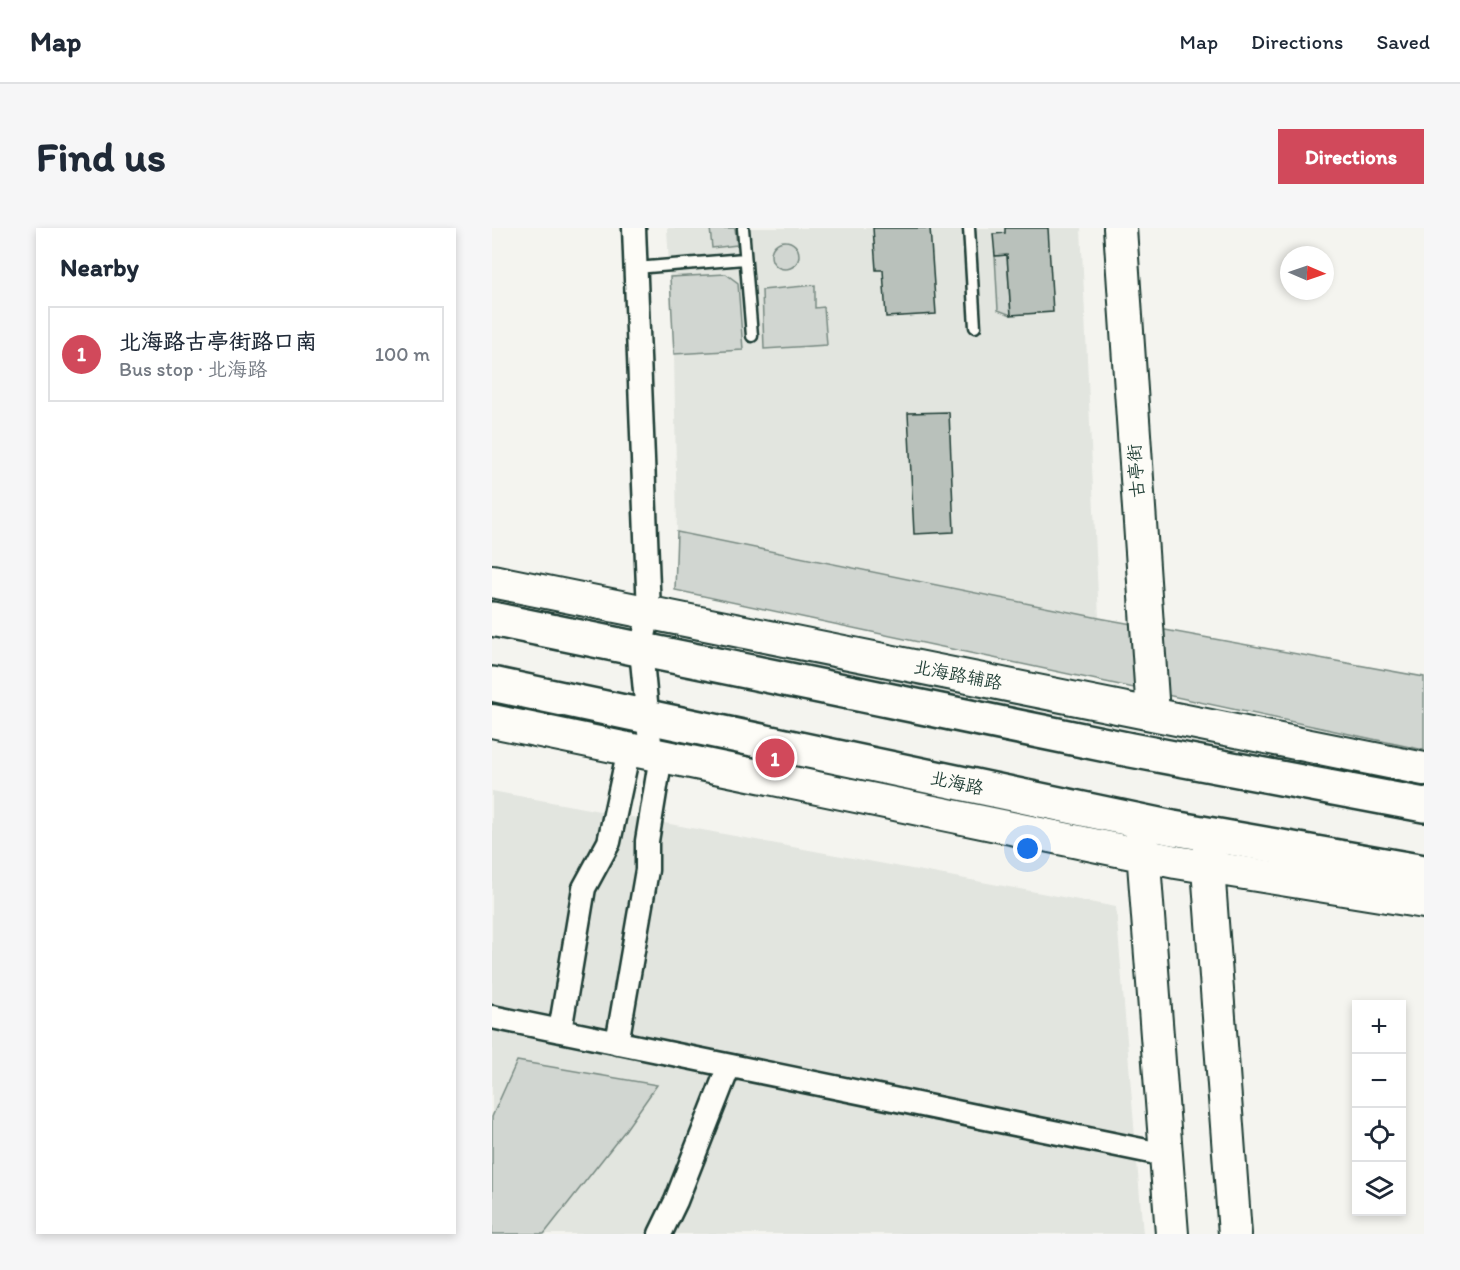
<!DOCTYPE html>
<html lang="en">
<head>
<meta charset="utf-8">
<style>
	body { margin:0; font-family:Itim,"LXGW WenKai TC",sans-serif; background:#f6f6f7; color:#1f2937 }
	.controls { position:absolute; right:18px; bottom:18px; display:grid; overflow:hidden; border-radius:0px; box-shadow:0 3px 9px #0003 }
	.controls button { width:54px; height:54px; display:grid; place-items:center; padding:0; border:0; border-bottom:2px solid #e0e1e3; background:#fff; color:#1f2937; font:30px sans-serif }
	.compass { position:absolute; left:788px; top:18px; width:54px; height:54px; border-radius:50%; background:#fff; box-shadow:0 3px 9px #0003; rotate:92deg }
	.you { position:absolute; left:536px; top:621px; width:21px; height:21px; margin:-15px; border:4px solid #fff; border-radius:50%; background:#1a73e8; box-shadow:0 0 0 9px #1a73e833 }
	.badge { display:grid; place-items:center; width:39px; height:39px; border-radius:50%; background:#d1495b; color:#fff; font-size:20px; font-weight:700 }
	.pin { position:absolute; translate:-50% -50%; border:3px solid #fff; box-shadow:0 2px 6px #0006 }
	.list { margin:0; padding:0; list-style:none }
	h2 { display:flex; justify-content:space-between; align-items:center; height:78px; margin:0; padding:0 24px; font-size:26px }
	h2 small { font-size:20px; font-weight:400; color:#747a83 }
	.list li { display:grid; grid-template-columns:39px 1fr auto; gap:18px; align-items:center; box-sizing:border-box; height:96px; margin:0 12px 12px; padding:0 12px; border:2px solid #e0e1e3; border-radius:0px }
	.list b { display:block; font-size:22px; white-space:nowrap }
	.list p { margin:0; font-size:20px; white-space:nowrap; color:#747a83 }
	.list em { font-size:20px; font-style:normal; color:#747a83 }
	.icon { flex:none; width:33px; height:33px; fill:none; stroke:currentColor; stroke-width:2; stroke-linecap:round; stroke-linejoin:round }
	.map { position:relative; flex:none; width:932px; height:1006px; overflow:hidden; border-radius:0px }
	header { display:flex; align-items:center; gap:36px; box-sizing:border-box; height:84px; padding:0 30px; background:#fff; border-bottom:2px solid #e0e1e3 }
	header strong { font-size:28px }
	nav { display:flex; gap:33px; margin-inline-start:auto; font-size:21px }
	.intro { display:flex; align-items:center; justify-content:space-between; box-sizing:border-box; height:144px; padding:0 36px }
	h1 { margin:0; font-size:42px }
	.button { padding:15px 27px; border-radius:0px; background:#d1495b; color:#fff; font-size:21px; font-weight:700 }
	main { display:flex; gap:36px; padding:0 36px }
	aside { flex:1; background:#fff; border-radius:0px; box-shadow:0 3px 9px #0003 }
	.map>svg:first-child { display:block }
	.built { fill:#e2e5df }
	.green { fill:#d1d6d1; stroke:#788a82; stroke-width:1.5 }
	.building { fill:#b9c1bb; stroke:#1f3d34; stroke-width:1.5 }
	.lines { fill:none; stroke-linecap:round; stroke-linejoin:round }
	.lane-casing { stroke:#1f3d34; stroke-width:15 }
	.street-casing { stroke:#1f3d34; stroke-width:27 }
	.secondary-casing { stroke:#1f3d34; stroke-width:36 }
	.primary-casing { stroke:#1f3d34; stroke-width:38 }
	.lane { stroke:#fdfcf7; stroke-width:10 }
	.street { stroke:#fdfcf7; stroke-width:22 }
	.secondary { stroke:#fdfcf7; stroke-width:32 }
	.primary { stroke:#fdfcf7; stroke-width:33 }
	.labels { text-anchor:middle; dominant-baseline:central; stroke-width:5; stroke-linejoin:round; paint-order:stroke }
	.street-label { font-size:18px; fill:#1f3d34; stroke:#fdfcf7 }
</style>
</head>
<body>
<header>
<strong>Map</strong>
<nav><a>Map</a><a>Directions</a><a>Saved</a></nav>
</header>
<div class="intro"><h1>Find us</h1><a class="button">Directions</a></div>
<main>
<aside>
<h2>Nearby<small></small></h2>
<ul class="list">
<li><span class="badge">1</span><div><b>北海路古亭街路口南</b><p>Bus stop · 北海路</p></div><em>100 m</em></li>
</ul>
</aside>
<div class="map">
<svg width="932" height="1006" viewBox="0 0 932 1006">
	<rect width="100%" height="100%" fill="#f4f4ef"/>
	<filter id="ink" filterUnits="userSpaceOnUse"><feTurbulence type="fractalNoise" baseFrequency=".0167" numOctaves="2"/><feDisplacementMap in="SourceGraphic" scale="12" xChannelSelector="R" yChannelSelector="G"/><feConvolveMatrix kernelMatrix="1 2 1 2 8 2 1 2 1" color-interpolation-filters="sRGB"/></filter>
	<g filter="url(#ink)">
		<path class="built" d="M175,0H589L607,390L185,304L182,126Z
			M0,563L624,679L651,1006H0Z"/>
		<path class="green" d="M218,0H243L245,17L220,20Z
			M279 27a14 14 0 1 1 28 0a14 14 0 1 1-28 0Z
			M515,27L519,87L506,82L503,28Z
			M234,46L246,55L251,122L182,126L178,49Z
			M323,57V80L332,79L335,117L272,121L270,62Z
			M185,304L607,390L932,449V522L183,362Z
			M25,833L165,857L132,904L52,1006H0V889Z"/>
		<path class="building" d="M381,0H438L444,86L394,89L391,42H384Z
			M513,0H556L561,84L519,87L515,27L503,28L501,6L513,5Z
			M457,184L462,304L422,306L416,185Z"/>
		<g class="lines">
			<g class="lane-casing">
				<path id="lane" d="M251,0L260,108
					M477,0L483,99
					M144,40L252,31"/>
			</g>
			<g class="street-casing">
				<path id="street" d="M142,0L157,385L149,422L159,525
					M0,789L674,927
					M68,803L92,660L117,614L137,521
					M125,815L155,642V613L169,528
					M168,1006L184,973L237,838"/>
			</g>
			<g class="secondary-casing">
				<path id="secondary" d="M628,0L661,486
					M0,353L932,541
					M0,493L684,634L932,674
					M650,609L680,1006
					M718,621L716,640L743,1006"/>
			</g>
			<g class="primary-casing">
				<path id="primary" d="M0,391L639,522L932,577
					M0,456L681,600L932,644"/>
			</g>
			<use href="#lane" class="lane"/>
			<use href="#street" class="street"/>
			<use href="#secondary" class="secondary"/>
			<use href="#primary" class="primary"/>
		</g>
	</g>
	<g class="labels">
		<g class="street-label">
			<text transform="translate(644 243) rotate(-94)">古亭街</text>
			<text transform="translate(466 447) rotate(11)">北海路辅路</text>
			<text transform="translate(465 555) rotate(12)">北海路</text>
		</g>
	</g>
</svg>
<div class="controls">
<button>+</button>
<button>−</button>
<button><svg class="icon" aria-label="locate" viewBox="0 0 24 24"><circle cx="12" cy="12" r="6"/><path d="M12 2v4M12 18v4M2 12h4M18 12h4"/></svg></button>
<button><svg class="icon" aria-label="layers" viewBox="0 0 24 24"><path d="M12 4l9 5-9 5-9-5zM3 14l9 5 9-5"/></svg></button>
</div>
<svg class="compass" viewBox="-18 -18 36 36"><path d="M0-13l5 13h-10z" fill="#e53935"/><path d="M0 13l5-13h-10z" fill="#747a83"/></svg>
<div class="you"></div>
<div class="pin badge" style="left:283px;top:530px">1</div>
</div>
</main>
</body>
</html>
